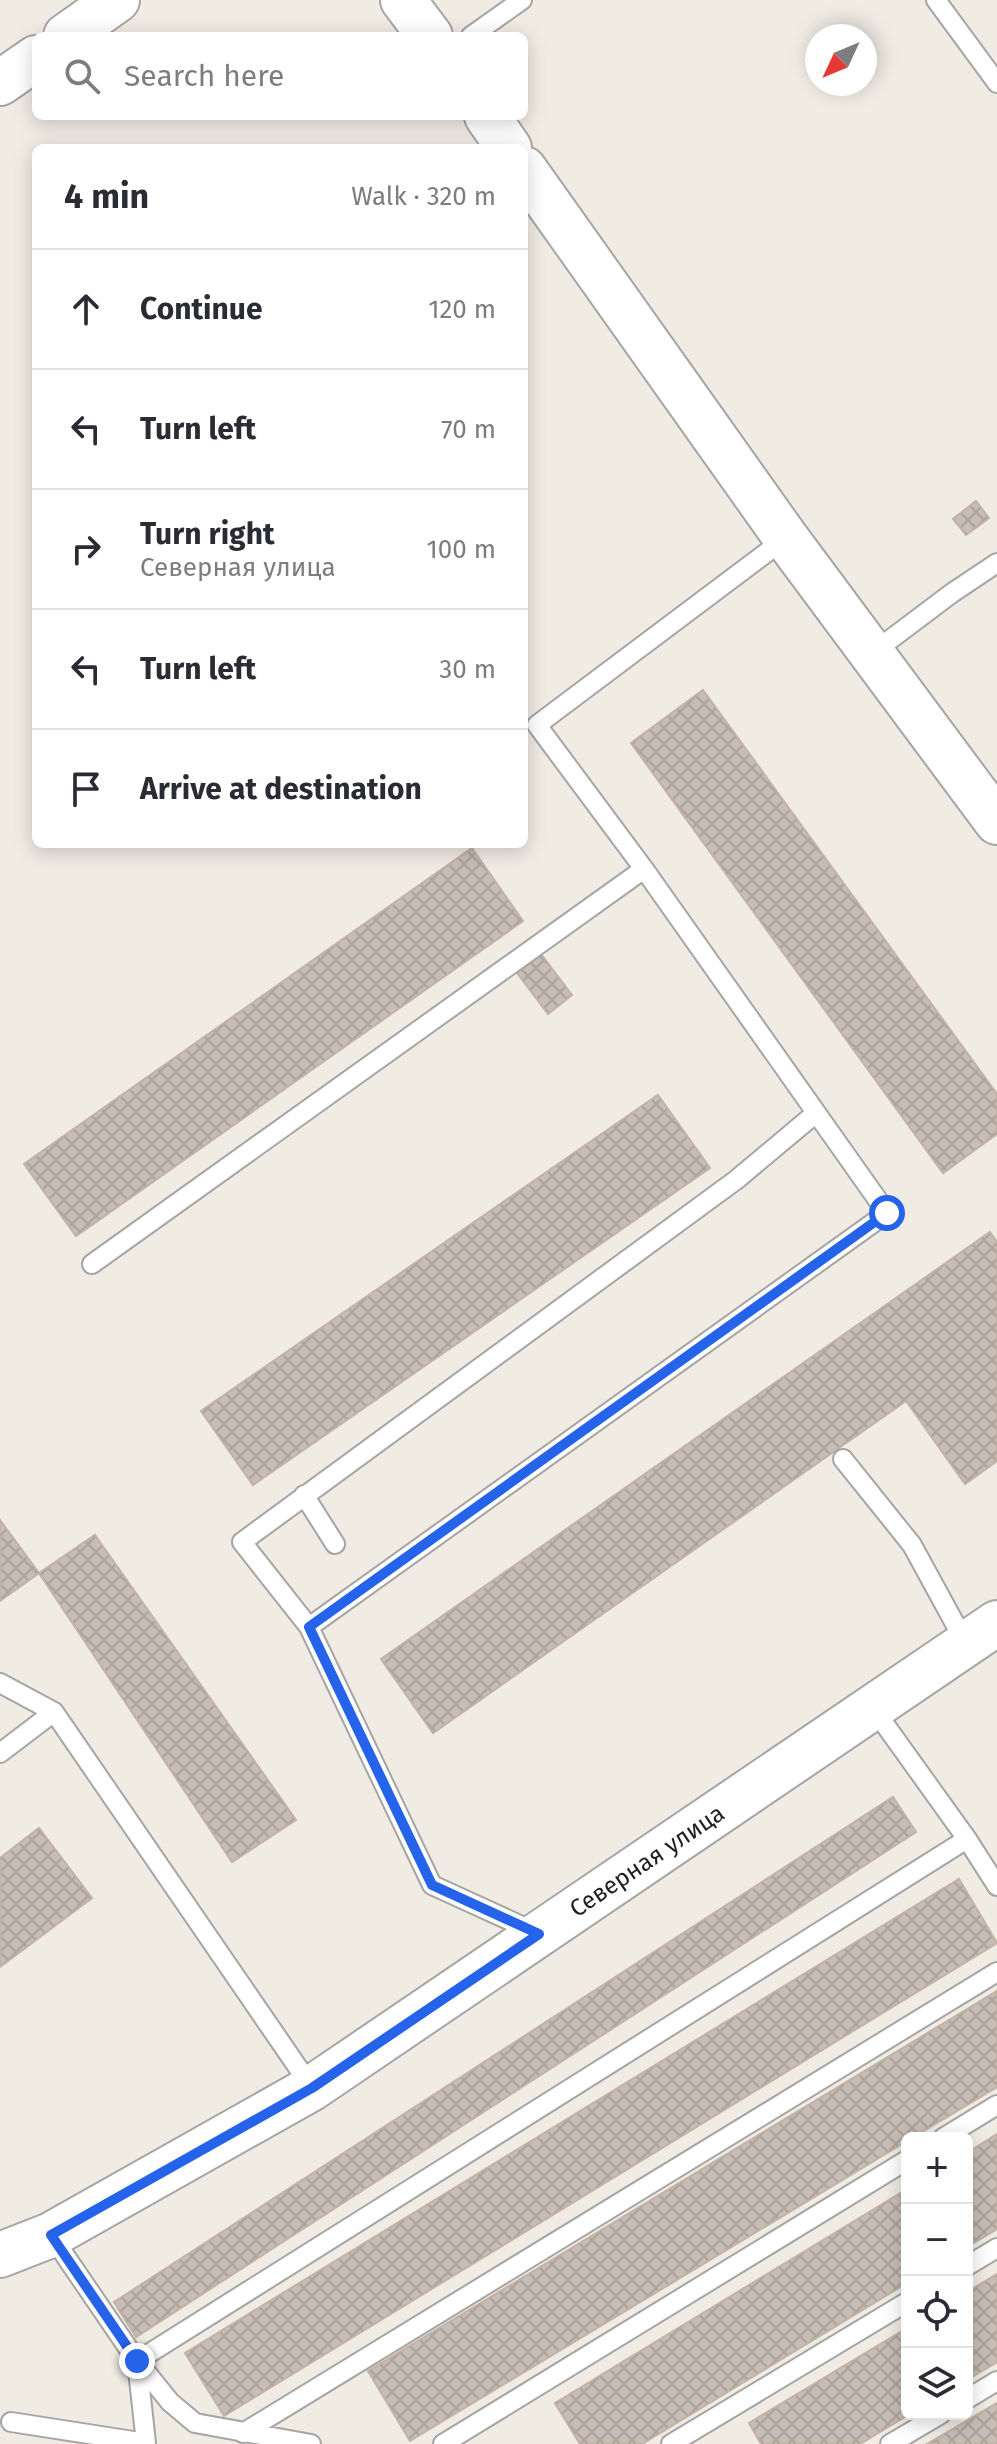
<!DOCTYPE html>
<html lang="en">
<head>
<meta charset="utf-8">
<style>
	body { margin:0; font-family:"Fira Sans",sans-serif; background:#f2f2f3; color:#2b2b33 }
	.controls { position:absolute; right:24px; bottom:24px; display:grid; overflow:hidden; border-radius:12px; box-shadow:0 4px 20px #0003 }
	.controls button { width:72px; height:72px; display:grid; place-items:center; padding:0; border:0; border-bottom:2px solid #e1e1e2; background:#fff; color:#2b2b33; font:40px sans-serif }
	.compass { position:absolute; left:805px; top:24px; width:72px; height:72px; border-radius:50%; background:#fff; box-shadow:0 4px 20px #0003; rotate:226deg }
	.stop { position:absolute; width:24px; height:24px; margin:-18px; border:6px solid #2563eb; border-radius:50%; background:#fff }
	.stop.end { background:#2563eb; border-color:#fff; box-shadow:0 2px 8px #0008 }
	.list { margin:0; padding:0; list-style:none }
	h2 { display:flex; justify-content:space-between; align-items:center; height:104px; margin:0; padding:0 32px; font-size:34px }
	h2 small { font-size:26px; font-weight:400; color:#7c7c81 }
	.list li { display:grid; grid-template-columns:52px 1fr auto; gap:24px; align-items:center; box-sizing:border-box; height:120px; padding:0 32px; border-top:2px solid #e1e1e2 }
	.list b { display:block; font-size:30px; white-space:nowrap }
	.list p { margin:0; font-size:26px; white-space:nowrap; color:#7c7c81 }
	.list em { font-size:26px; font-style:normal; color:#7c7c81 }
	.icon { flex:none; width:44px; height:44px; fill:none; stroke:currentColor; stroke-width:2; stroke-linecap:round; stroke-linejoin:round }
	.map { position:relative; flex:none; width:997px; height:2444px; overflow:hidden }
	.search { position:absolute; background:#fff; box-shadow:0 4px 20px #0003; left:32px; top:32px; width:496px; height:88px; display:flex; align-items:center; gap:20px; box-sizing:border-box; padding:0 28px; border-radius:12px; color:#7c7c81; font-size:30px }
	.panel { position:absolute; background:#fff; box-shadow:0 4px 20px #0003; left:32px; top:144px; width:496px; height:704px; border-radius:12px }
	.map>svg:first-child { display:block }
	.building { fill:url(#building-cross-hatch); stroke:#c2b1a5; stroke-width:2 }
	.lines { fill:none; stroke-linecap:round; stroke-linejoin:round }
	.service-casing { stroke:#a5a5a5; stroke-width:22 }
	.tertiary-casing { stroke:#a5a5a5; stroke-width:48 }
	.service { stroke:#fff; stroke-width:18 }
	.tertiary { stroke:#fff; stroke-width:44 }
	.route { stroke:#2563eb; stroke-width:10 }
	.labels { text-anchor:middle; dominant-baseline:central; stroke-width:6; stroke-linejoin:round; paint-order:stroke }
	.street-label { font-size:24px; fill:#1e1e1e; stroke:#fff }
</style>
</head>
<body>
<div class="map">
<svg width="997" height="2444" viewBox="0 0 997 2444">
	<defs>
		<pattern id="building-cross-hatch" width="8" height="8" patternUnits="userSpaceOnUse" patternTransform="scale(2)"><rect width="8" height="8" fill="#c8bdb6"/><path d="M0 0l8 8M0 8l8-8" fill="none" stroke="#aba29c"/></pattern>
	</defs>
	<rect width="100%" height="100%" fill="#f0ebe3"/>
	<path class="building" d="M976,501L989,518L966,535L953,519Z
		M703,690L997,1094V1134L943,1173L631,743Z
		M472,848L523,921L76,1236L24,1164Z
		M541,954L572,995L548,1014L517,973Z
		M658,1095L710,1168L253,1485L201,1411Z
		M990,1232L997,1242V1461L965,1484L906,1401L433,1733L381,1659Z
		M0,1520L39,1573L0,1601Z
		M95,1535L296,1820L232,1862L39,1573Z
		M893,1797L916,1832L136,2337L114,2302Z
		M39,1828L92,1898L0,1967V1858Z
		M959,1879L997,1943L224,2416L185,2353Z
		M997,1991V2087L912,2138H907V2141L410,2441L368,2371Z
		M997,2134V2229L967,2247V2153Z
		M907,2189V2283L642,2444H580L555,2403Z
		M997,2274V2362L967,2380V2292Z
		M907,2328V2414H910L860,2444H761L749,2423Z
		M997,2403V2444H927Z"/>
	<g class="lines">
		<g class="service-casing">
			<path id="service" d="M936,0L997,83
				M471,36L522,0
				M871,654L952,593L997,563
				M92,1264L644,869L537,725L786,538
				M843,1459L912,1545L966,1644
				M304,1495L335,1544
				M309,1627L887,1213L644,869
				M0,1683L54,1712
				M0,1753L54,1712L312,2088
				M967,1839L997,1886
				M537,1933L432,1885L309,1627L242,1542L736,1180L816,1113
				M943,2138L997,2105
				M51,2235L137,2361L967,1839L873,1708
				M967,2266L997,2248
				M137,2361L170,2402L195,2423L311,2444
				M967,2399L997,2381
				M11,2422L146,2443L137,2361
				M243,2433L997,1972
				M443,2444L907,2160
				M671,2444L907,2302
				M890,2444L941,2414"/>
		</g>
		<g class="tertiary-casing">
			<path id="tertiary" d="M403,0L430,36
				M66,36L117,0
				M0,83L36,58
				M487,116L509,148
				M524,169L786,538L997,822
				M0,2255L51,2235L312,2088L997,1623"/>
		</g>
		<use href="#service" class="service"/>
		<use href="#tertiary" class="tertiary"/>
	</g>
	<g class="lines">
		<path class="route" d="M137,2361L51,2235L312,2088L539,1934L432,1885L309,1627L887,1213"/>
	</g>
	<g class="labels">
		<g class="street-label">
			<text transform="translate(647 1861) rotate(-34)">Северная улица</text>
		</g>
	</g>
</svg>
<div class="controls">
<button>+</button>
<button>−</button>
<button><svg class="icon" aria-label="locate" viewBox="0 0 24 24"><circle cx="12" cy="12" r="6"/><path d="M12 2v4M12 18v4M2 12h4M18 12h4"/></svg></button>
<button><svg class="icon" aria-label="layers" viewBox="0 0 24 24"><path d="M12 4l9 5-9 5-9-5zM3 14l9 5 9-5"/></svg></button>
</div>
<svg class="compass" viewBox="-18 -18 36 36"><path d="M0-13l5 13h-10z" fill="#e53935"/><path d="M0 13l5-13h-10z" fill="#7c7c81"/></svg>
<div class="stop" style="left:887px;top:1213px"></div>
<div class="stop end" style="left:137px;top:2361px"></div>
<div class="search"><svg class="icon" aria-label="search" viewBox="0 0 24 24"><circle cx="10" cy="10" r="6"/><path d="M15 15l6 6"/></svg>Search here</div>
<section class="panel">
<h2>4 min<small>Walk · 320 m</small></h2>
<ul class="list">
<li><svg class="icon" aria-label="ahead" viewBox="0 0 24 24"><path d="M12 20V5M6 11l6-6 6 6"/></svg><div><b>Continue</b></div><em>120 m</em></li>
<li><svg class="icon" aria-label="left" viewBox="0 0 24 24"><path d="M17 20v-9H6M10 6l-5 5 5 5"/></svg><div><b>Turn left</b></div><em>70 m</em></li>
<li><svg class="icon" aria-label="right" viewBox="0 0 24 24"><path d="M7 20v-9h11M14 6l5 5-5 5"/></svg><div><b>Turn right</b><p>Северная улица</p></div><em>100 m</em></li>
<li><svg class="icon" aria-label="left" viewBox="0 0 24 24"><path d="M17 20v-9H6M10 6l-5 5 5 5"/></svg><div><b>Turn left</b></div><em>30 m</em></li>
<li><svg class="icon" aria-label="arrive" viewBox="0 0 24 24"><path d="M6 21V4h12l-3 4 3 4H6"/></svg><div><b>Arrive at destination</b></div></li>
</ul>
</section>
</div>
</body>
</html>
